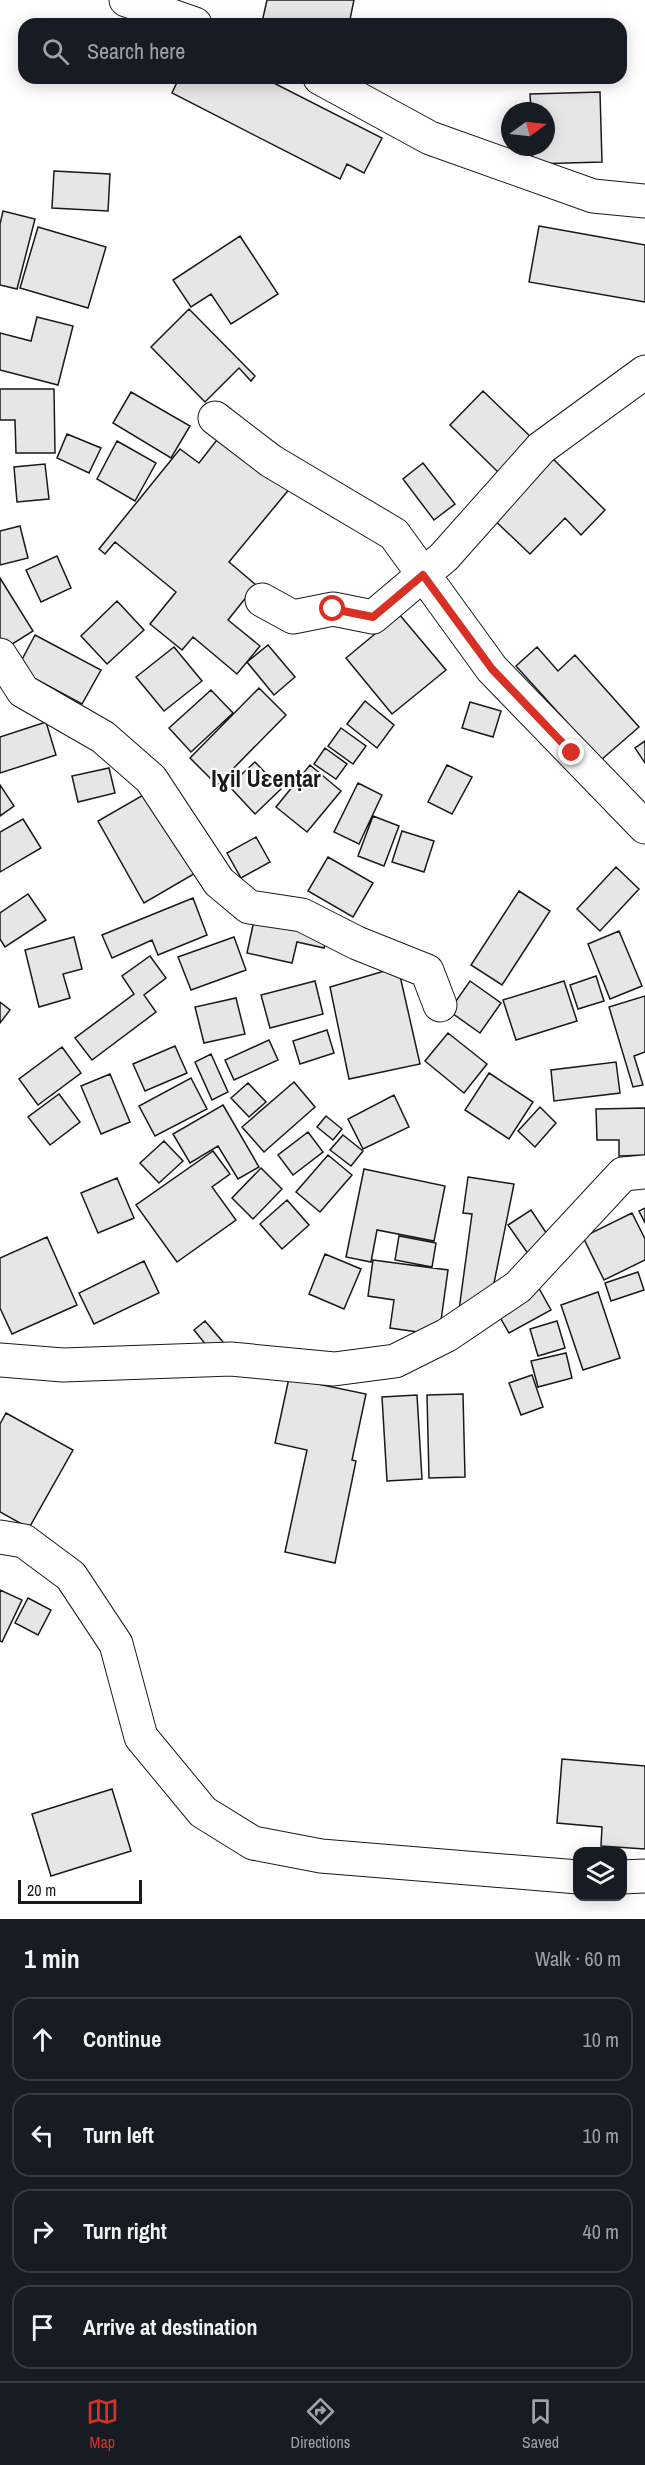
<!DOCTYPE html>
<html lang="en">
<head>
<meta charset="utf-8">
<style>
	body { margin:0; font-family:"Archivo Narrow",sans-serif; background:#20242c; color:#f1f3f6 }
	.controls { position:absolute; right:18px; bottom:18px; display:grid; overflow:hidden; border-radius:12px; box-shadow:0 3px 15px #0003 }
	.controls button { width:54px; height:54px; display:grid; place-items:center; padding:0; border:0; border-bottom:2px solid #363941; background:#171b24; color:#f1f3f6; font:30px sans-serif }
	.compass { position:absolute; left:501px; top:102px; width:54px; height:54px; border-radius:50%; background:#171b24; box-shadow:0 3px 15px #0003; rotate:75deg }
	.scale { position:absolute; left:18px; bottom:15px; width:124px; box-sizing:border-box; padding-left:6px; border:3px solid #1a1a1a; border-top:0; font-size:16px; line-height:21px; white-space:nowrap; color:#1a1a1a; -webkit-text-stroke:4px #fff; paint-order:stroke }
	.stop { position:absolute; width:18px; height:18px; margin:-14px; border:4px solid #d93025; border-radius:50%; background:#fff }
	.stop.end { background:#d93025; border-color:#fff; box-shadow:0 2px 6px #0008 }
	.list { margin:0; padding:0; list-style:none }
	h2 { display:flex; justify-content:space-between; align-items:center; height:78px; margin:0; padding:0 24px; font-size:26px }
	h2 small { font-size:20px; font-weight:400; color:#9ea1a6 }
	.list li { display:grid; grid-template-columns:39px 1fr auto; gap:18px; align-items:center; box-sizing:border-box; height:84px; margin:0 12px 12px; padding:0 12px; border:2px solid #363941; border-radius:18px }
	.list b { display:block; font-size:22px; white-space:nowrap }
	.list em { font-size:20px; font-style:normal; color:#9ea1a6 }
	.icon { flex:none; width:33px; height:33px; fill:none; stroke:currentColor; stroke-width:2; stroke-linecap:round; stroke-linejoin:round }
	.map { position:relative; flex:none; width:645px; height:1919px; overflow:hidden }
	.search { position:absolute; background:#171b24; box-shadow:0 3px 15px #0003; left:18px; right:18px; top:18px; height:66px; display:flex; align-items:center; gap:15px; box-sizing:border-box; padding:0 21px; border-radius:18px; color:#9ea1a6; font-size:22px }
	.sheet { height:462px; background:#171b24 }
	nav { display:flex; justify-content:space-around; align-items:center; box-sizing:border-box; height:84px; border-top:2px solid #363941; background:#171b24; font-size:16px; color:#9ea1a6 }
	nav a { display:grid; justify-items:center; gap:3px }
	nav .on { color:#d93025 }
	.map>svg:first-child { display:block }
	.building { fill:#e6e6e6; stroke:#1a1a1a; stroke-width:1.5 }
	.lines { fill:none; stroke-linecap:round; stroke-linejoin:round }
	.minor-casing { stroke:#1a1a1a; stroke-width:35 }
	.tertiary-casing { stroke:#1a1a1a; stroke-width:35 }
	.minor { stroke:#fff; stroke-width:33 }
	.tertiary { stroke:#fff; stroke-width:33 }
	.route { stroke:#d93025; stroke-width:8 }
	.labels { text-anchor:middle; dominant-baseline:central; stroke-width:4.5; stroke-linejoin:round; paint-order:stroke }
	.quarter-label { font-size:24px; font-weight:bold; fill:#1a1a1a; stroke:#fff }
</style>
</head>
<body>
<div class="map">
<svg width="645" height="1919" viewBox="0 0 645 1919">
	<rect width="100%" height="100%" fill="#fff"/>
	<path class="building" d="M267,0H354L349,24H273L262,22Z
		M179,78H264L382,138L364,173L347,164L340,179L172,93Z
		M600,92L602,162L533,164L532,147H546V111H531L530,94Z
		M54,171L110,174L108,211L52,208Z
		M3,211L35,219L17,289L0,285V224Z
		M539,226L645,245V302L529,282Z
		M38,227L106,247L88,308L20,288Z
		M240,236L278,294L231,324L211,294L191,307L173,280Z
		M189,309L255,376L251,381L239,368L205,402L151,347Z
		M37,317L73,326L58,385L0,370V333L31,341Z
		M0,389H54L55,453H16L15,420H0Z
		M483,391L533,439L500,474L450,425Z
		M131,392L190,426L171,458L113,423Z
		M223,432L291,487L229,562L256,585L228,620L260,646L237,674L193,637L182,650L150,624L176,592L115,542L105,554L99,549L180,449L199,463Z
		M67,434L101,448L89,473L57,458Z
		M117,441L156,463L135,501L97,479Z
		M548,454L605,510L581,535L565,518L530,554L489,515Z
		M423,463L455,504L434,520L403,479Z
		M45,464L49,499L17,502L14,467Z
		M20,526L28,558L0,565V531Z
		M57,556L71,588L41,602L26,570Z
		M0,578L33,631L6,648L0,638Z
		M117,601L144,630L107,664L81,636Z
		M399,614L446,670L392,714L346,658Z
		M35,635L101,670L82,704L17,669Z
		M268,645L295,677L274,695L247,662Z
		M174,647L202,681L164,711L136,677Z
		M537,647L558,671L575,655L639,727L601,760L516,666Z
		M259,688L286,715L217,785L190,758Z
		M211,690L233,713L191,752L169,728Z
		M365,701L394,725L377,748L347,724Z
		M470,702L501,711L493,737L462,728Z
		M46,722L56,755L0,773V737Z
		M341,728L366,746L353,764L328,746Z
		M645,741V763L635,748Z
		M325,748L347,764L336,779L314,764Z
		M255,762L281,789L255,814L229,786Z
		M310,765L341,791L307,832L276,807Z
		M447,765L472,777L452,814L428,802Z
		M109,768L115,793L78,802L72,776Z
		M358,783L382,795L359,844L334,832Z
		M0,785L14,806L0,816Z
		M152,790L199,871L144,903L98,821Z
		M373,816L399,826L384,866L358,856Z
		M23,819L41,848L0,872V832Z
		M402,831L434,841L424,872L392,862Z
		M256,837L270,862L241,878L227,853Z
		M328,857L373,883L353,917L308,891Z
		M616,867L639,889L600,931L577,909Z
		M519,891L550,911L502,985L471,965Z
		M28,894L46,920L5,947L0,939V913Z
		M193,898L207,935L158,955L152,940L112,958L102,935Z
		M255,916L328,932L324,948L297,942L292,963L247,953Z
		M619,931L642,986L610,999L588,944Z
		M74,937L82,969L63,974L70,998L39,1007L25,950Z
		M234,937L246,970L191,990L178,957Z
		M150,956L166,978L144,995L156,1012L92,1060L75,1038L134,994L122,976Z
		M398,967L420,1064L349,1079L330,987Z
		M596,976L604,1001L578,1009L570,985Z
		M315,981L323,1014L270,1028L261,995Z
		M470,981L501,1003L480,1033L449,1011Z
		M564,981L577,1021L516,1040L503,1000Z
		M645,996V1052L634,1056L643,1085L633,1087L609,1007Z
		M236,998L245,1034L204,1043L195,1007Z
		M0,1002L10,1010L0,1023Z
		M327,1030L334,1053L300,1064L293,1041Z
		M448,1033L487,1064L464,1093L425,1061Z
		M269,1040L278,1060L234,1080L225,1060Z
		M175,1046L187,1073L145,1091L133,1064Z
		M62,1047L81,1073L38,1105L19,1079Z
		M211,1054L228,1092L212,1100L195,1062Z
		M616,1062L620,1093L554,1101L551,1070Z
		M489,1073L533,1102L509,1139L465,1110Z
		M110,1074L130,1122L101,1134L81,1086Z
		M191,1078L207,1109L155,1136L139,1106Z
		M294,1082L315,1107L264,1152L242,1127Z
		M248,1083L266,1102L249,1117L231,1098Z
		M59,1094L80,1122L50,1145L28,1117Z
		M394,1095L409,1127L363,1149L348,1119Z
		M223,1105L259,1167L238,1179L218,1146L190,1163L173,1134Z
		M540,1107L556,1123L535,1147L518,1131Z
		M645,1108V1155L619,1156V1140H597L596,1109Z
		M326,1116L342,1129L333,1140L317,1127Z
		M308,1132L323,1152L293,1175L278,1155Z
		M343,1135L363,1151L351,1166L330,1150Z
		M164,1141L183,1161L159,1183L140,1163Z
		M213,1151L230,1174L212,1187L236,1220L177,1262L136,1205Z
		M328,1155L352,1175L320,1212L296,1192Z
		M261,1168L282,1189L253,1219L232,1198Z
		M364,1169L445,1186L434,1241L377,1230L371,1262L346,1257Z
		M468,1177L514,1184L491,1298L459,1310L472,1214L463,1213Z
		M117,1178L134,1218L98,1233L81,1193Z
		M287,1200L309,1225L282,1249L260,1224Z
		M645,1208V1223L639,1211Z
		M531,1210L551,1240L529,1255L508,1225Z
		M632,1213L645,1239V1260L604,1280L583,1237Z
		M399,1236L436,1243L432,1267L395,1260Z
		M47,1237L77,1305L12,1334L0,1308V1258Z
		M325,1254L361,1269L344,1309L309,1294Z
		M373,1260L448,1270L439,1335L390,1328L394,1300L368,1296Z
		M144,1261L159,1293L94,1324L79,1293Z
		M638,1272L644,1290L611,1301L605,1283Z
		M536,1283L551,1310L509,1333L493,1305Z
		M598,1292L620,1358L583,1370L561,1305Z
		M205,1321L223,1342L211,1351L194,1330Z
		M557,1321L565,1348L538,1356L530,1329Z
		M566,1353L572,1378L538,1387L531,1361Z
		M532,1375L543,1407L521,1415L509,1383Z
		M289,1378L366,1394L352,1460L356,1461L335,1563L285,1552L307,1450L275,1443Z
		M463,1394L465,1477L429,1478L427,1395Z
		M417,1395L422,1479L387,1481L382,1397Z
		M6,1413L73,1450L29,1528L0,1512V1424Z
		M0,1590L22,1600L2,1642L0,1641Z
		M28,1598L51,1610L38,1635L15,1623Z
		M562,1759L645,1766V1849L601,1846L602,1827L557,1823Z
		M112,1789L131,1851L51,1876L32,1814Z"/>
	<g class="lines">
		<g class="minor-casing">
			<path id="minor" d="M126,0L195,24
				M320,78L430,138L593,196L645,201
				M215,418L271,461L394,534L492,669L645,827
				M262,600L293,617L333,609L373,617L444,557L541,448L645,372
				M0,655L23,691L103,737L151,779L219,882L249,907L302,915L357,943L427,971L440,1005
				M0,1360L63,1365L231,1359L334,1369L395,1361L447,1335L518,1287L623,1174L645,1172"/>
		</g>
		<g class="tertiary-casing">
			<path id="tertiary" d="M0,1537L24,1541L71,1576L116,1644L141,1737L203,1812L253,1843L321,1856L578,1877
				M622,1877L645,1876"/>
		</g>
		<use href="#minor" class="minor"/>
		<use href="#tertiary" class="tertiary"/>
	</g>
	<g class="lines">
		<path class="route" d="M333,609L373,617L423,575L492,669L572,753"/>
	</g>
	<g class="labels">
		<g class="quarter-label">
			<text x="266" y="778">Iɣil Uɛenṭar</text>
		</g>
	</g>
</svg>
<div class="controls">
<button><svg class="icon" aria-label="layers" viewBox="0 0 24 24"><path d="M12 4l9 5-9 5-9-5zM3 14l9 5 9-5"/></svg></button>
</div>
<svg class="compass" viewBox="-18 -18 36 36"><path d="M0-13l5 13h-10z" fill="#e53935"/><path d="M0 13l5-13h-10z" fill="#9ea1a6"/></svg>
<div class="scale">20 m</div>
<div class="stop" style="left:333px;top:609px"></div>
<div class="stop end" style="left:572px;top:753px"></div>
<div class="search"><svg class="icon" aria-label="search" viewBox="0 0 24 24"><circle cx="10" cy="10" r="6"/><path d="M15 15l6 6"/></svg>Search here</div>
</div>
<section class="sheet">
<h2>1 min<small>Walk · 60 m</small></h2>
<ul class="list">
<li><svg class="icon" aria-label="ahead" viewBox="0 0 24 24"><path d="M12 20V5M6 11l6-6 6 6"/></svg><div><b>Continue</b></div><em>10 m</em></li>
<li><svg class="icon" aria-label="left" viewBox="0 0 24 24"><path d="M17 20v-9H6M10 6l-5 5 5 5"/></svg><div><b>Turn left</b></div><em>10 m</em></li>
<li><svg class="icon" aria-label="right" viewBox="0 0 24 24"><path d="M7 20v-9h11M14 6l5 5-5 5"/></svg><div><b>Turn right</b></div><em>40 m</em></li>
<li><svg class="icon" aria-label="arrive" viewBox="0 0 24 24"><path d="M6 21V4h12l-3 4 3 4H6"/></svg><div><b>Arrive at destination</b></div></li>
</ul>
</section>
<nav>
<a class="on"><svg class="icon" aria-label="map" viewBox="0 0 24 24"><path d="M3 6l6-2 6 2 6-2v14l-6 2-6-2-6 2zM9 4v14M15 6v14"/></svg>Map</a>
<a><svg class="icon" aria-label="directions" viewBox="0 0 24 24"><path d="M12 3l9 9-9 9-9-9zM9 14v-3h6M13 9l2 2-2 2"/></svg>Directions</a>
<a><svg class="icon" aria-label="saved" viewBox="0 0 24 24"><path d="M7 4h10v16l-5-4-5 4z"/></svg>Saved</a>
</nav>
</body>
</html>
